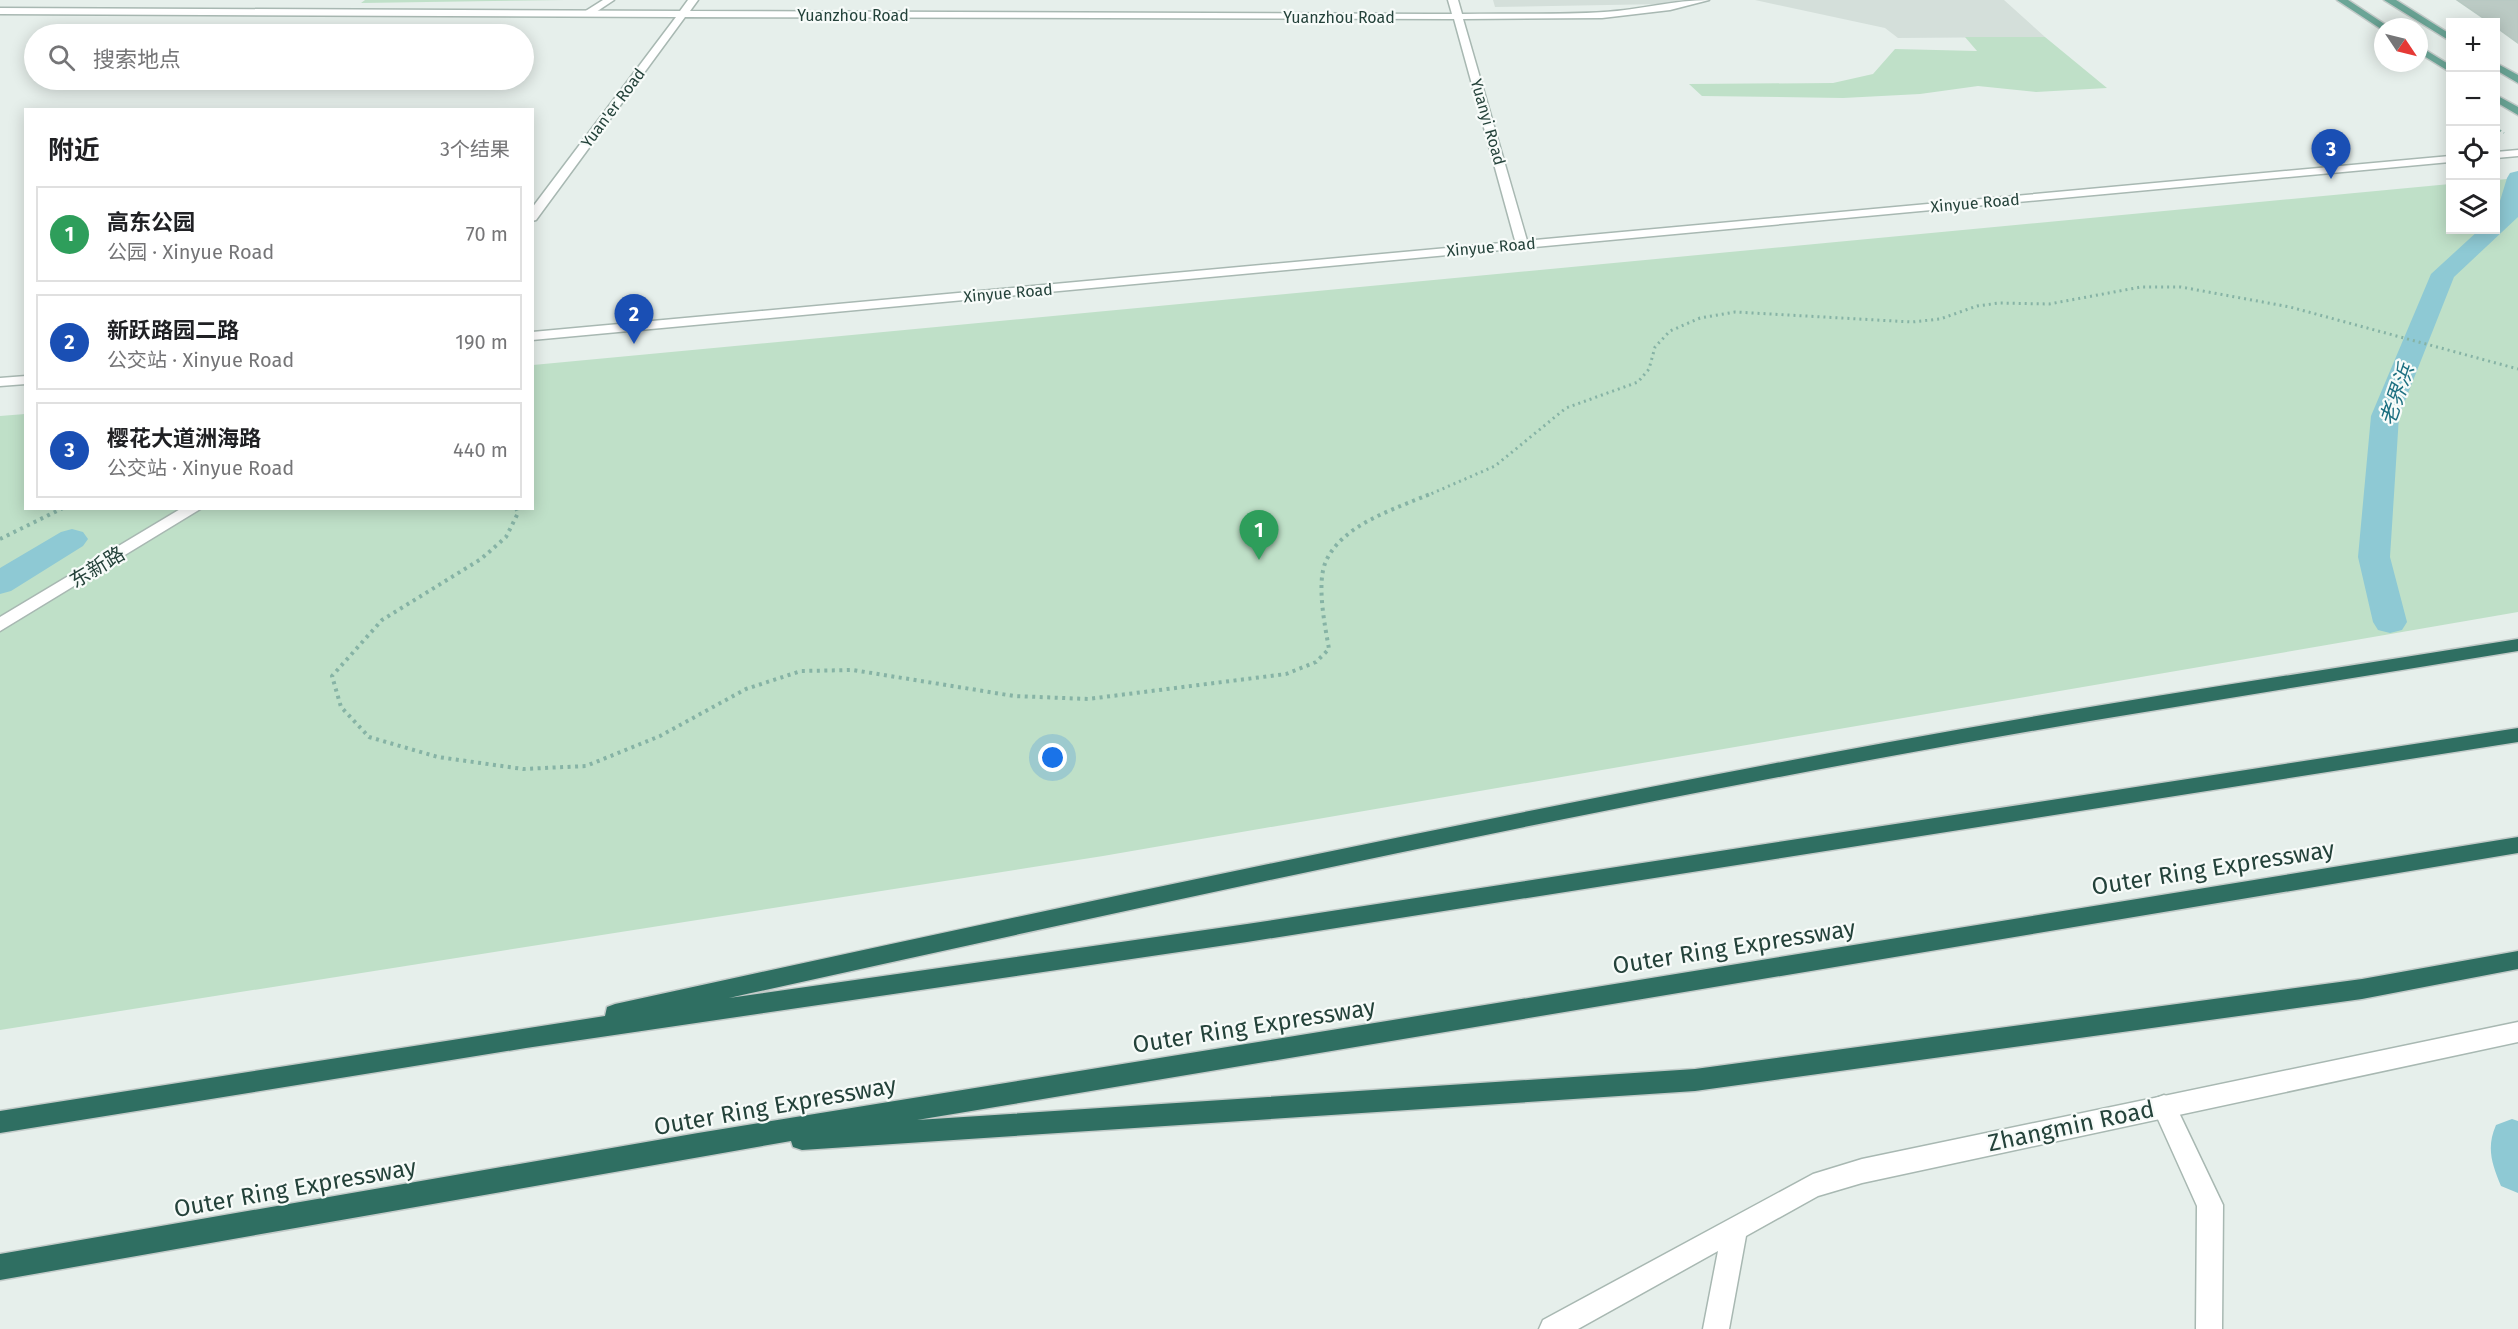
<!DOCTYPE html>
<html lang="zh">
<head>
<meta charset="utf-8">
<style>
	body { margin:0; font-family:"Fira Sans","Noto Sans SC",sans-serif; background:#f6f6f6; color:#202124 }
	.controls { position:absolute; right:18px; top:18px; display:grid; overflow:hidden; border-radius:0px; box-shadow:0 3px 15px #0003 }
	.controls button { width:54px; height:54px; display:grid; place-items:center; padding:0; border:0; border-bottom:2px solid #e0e0e0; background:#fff; color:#202124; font:30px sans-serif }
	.compass { position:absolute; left:2374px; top:18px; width:54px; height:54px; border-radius:50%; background:#fff; box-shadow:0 3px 15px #0003; rotate:125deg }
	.you { position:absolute; left:1053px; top:758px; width:21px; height:21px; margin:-15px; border:4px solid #fff; border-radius:50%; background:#1a73e8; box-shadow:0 0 0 9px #1a73e833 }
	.badge { display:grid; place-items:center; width:39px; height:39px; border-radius:50%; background:#7f4e3f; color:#fff; font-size:20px; font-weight:700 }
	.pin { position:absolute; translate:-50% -50px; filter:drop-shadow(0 2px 3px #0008) }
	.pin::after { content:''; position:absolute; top:32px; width:21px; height:18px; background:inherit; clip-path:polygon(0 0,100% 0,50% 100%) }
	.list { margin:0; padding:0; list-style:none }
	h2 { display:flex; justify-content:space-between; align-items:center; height:78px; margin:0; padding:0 24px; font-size:26px }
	h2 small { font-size:20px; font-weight:400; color:#757577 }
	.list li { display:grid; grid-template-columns:39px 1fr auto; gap:18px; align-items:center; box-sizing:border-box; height:96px; margin:0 12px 12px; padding:0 12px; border:2px solid #e0e0e0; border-radius:0px }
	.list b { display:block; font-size:22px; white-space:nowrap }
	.list p { margin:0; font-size:20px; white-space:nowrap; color:#757577 }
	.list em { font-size:20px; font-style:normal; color:#757577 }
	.icon { flex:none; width:33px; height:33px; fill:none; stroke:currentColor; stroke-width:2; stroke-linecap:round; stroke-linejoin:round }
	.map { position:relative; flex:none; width:2518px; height:1329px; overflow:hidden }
	.search { position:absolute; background:#fff; box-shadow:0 3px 15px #0003; left:24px; top:24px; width:510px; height:66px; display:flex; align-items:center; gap:15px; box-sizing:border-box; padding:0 21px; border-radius:33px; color:#757577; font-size:22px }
	.panel { position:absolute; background:#fff; box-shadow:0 3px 15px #0003; left:24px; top:108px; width:510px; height:402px; border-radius:0px }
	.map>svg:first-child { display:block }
	.built { fill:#d4dfda }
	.green { fill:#bfe0c8 }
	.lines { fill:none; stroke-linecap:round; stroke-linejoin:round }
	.canal { fill:#8ec9d4; fill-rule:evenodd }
	.building { fill:#bbcac4; stroke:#b8c9c2; stroke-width:1.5 }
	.service-casing { stroke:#a8b8b2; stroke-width:3 }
	.minor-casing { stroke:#a8b8b2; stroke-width:3 }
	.tertiary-casing { stroke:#a8b8b2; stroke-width:3 }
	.primary-casing { stroke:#c2cac8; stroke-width:3 }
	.motorway-casing { stroke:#c2cac8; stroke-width:3 }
	.path-far2 { stroke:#86b3a5; stroke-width:2; stroke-dasharray:1.5 3; stroke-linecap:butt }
	.path-far1 { stroke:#86b3a5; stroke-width:3; stroke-dasharray:2 4; stroke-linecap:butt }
	.path { stroke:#86b3a5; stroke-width:4; stroke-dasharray:3 4.5; stroke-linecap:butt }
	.service { fill:#fff; fill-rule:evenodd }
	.minor { fill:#fff; fill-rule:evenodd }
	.tertiary { fill:#fff; fill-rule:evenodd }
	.primary { fill:#6aa596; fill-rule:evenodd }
	.motorway { fill:#2f6f62; fill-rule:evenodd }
	.labels { text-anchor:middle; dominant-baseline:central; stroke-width:4.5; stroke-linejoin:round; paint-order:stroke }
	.far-street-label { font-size:16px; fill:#24423a; stroke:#f7fbf9 }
	.street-label { font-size:20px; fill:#24423a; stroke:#f7fbf9 }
	.water-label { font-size:21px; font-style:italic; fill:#1c6f80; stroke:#f7fbf9 }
	.near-street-label { font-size:24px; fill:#24423a; stroke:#f7fbf9 }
</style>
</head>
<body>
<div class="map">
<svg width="2518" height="1329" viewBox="0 0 2518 1329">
	<rect width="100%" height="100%" fill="#e6efeb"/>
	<path class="built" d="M1493,0H1680L1663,4L1495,7Z
		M1755,0H2004L2045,37L1898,38L1885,28Z"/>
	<path class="green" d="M365,0H565L361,3Z
		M1965,37H2045L2107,88L2036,92L1978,86L1920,94L1843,98L1702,96L1689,84L1833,83L1873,74L1895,49L1977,51Z
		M2518,178V612L1103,856L0,1030V416L25,414L26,508H532L533,365L2450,184V230H2496V180Z"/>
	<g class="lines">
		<path class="canal" d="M2518,171V217L2454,277L2399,416L2390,557L2407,622L2402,630L2390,633L2378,630L2373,622L2358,557L2371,416L2431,274L2479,230H2496V214L2507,178L2510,173Z
			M72,529L83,532L88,539L83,546L11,591L0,594V568L61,532Z
			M2512,1119L2518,1121V1193L2501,1186C2492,1164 2486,1148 2496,1125Z"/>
	</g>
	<path class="building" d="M2457,0H2518V43L2496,27V22H2489Z"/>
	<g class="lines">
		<g class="service-casing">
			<path id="service" d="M603,0H614L590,16H584V12Z
				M2164,1095L2172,1098L2223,1205L2222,1329H2196L2197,1206L2152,1106L2156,1098Z"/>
		</g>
		<g class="minor-casing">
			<path id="minor" d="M688,0H698L690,11L1429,14H1452L1448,0H1458L1462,14C1509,13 1557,15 1604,12C1639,10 1674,0 1709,0L1670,10L1602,18L1463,19L1528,244L1522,248L1516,244L1454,19L685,17L536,220L532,221V208L676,17L0,14V8L680,11Z
				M182,508H202L0,631V617Z
				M2518,1022V1042L1862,1183L1818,1196L1746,1236L1729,1329H1703L1718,1251L1578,1329H1539L1543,1320L1813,1174L1862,1159Z"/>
		</g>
		<g class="tertiary-casing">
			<path id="tertiary" d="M2518,150V156L2496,158V152Z
				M2450,156V162L532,340V332Z
				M26,376V384L0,386V378Z"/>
		</g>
		<g class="primary-casing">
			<path id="primary" d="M2337,0H2348L2389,27L2381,29Z
				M2384,0H2396L2450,34V41Z
				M2419,46L2450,65V72L2419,53Z
				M2496,63L2518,75V83L2496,70Z
				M2496,95L2518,107V115L2496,102Z"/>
		</g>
		<g class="motorway-casing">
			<path id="motorway" d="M2518,639V651C2307,686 2096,718 1886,757C1498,828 1114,913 729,998L1247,924L2518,728V742L1247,942L526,1048L0,1133V1111L605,1016L607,1007L615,1004C1037,912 1459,821 1884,743C2094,704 2307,673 2518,639Z
				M2518,837V853L917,1120L1695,1069L2362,979L2518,951V969L2362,999L1695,1091L802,1150L793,1147L791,1141L0,1280V1254L698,1133Z"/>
		</g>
		<path class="path-far2" d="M2496,128L2504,133"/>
		<path class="path-far1" d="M1426,496L1495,466L1566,408L1638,382L1649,369L1655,347L1670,331L1700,318L1735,312L1912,322L1940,319L1977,306L1999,303L2049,304L2141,287H2181L2290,307L2518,369"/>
		<path class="path" d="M516,508L518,513L506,537L481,559L382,620L332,676L341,707L369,737L438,757L523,769L586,766L660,736L746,689L801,671L853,670L1014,696L1088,699L1286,674L1316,662L1329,649C1325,626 1316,583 1326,561C1343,524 1395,509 1430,494
			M0,539L63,508"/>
		<use href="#service" class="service"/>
		<use href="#minor" class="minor"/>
		<use href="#tertiary" class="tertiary"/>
		<use href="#primary" class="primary"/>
		<use href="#motorway" class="motorway"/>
	</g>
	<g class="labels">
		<g class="far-street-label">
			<text x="853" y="15">Yuanzhou Road</text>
			<text x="1339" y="17">Yuanzhou Road</text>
			<text transform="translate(613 108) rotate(-53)">Yuan'er Road</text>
			<text transform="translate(1488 122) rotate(74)">Yuanyi Road</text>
			<text transform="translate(1975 203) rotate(-5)">Xinyue Road</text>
			<text transform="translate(1491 247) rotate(-5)">Xinyue Road</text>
			<text transform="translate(1008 293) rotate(-5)">Xinyue Road</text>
		</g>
		<g class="street-label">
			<text transform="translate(97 567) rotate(-31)">东新路</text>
		</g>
		<g class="water-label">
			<text transform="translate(2397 395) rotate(-71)">老界浜</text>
		</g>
		<g class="near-street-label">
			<text transform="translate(2213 868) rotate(-9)">Outer Ring Expressway</text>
			<text transform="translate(1734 947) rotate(-9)">Outer Ring Expressway</text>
			<text transform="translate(1254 1026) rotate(-9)">Outer Ring Expressway</text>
			<text transform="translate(775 1106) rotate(-10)">Outer Ring Expressway</text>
			<text transform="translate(2071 1126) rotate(-12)">Zhangmin Road</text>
			<text transform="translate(295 1188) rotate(-10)">Outer Ring Expressway</text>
		</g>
	</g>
</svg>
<div class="controls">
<button>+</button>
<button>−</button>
<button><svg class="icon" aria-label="locate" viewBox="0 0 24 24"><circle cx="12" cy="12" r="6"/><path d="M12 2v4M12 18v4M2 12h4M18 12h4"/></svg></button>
<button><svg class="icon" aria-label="layers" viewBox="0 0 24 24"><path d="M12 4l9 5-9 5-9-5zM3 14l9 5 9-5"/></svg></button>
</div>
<svg class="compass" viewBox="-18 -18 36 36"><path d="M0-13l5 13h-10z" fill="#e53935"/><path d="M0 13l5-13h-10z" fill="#757577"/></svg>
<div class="you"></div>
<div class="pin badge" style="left:1259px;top:560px;background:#2e9e5b">1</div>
<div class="pin badge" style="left:634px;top:344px;background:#1a4fb4">2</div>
<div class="pin badge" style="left:2331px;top:179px;background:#1a4fb4">3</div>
<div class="search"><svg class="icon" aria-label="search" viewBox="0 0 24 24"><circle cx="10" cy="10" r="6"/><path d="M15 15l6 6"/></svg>搜索地点</div>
<section class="panel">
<h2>附近<small>3个结果</small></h2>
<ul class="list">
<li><span class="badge" style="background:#2e9e5b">1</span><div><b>高东公园</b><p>公园 · Xinyue Road</p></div><em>70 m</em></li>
<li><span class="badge" style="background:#1a4fb4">2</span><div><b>新跃路园二路</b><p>公交站 · Xinyue Road</p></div><em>190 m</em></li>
<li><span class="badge" style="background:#1a4fb4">3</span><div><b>樱花大道洲海路</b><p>公交站 · Xinyue Road</p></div><em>440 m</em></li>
</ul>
</section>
</div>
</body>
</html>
